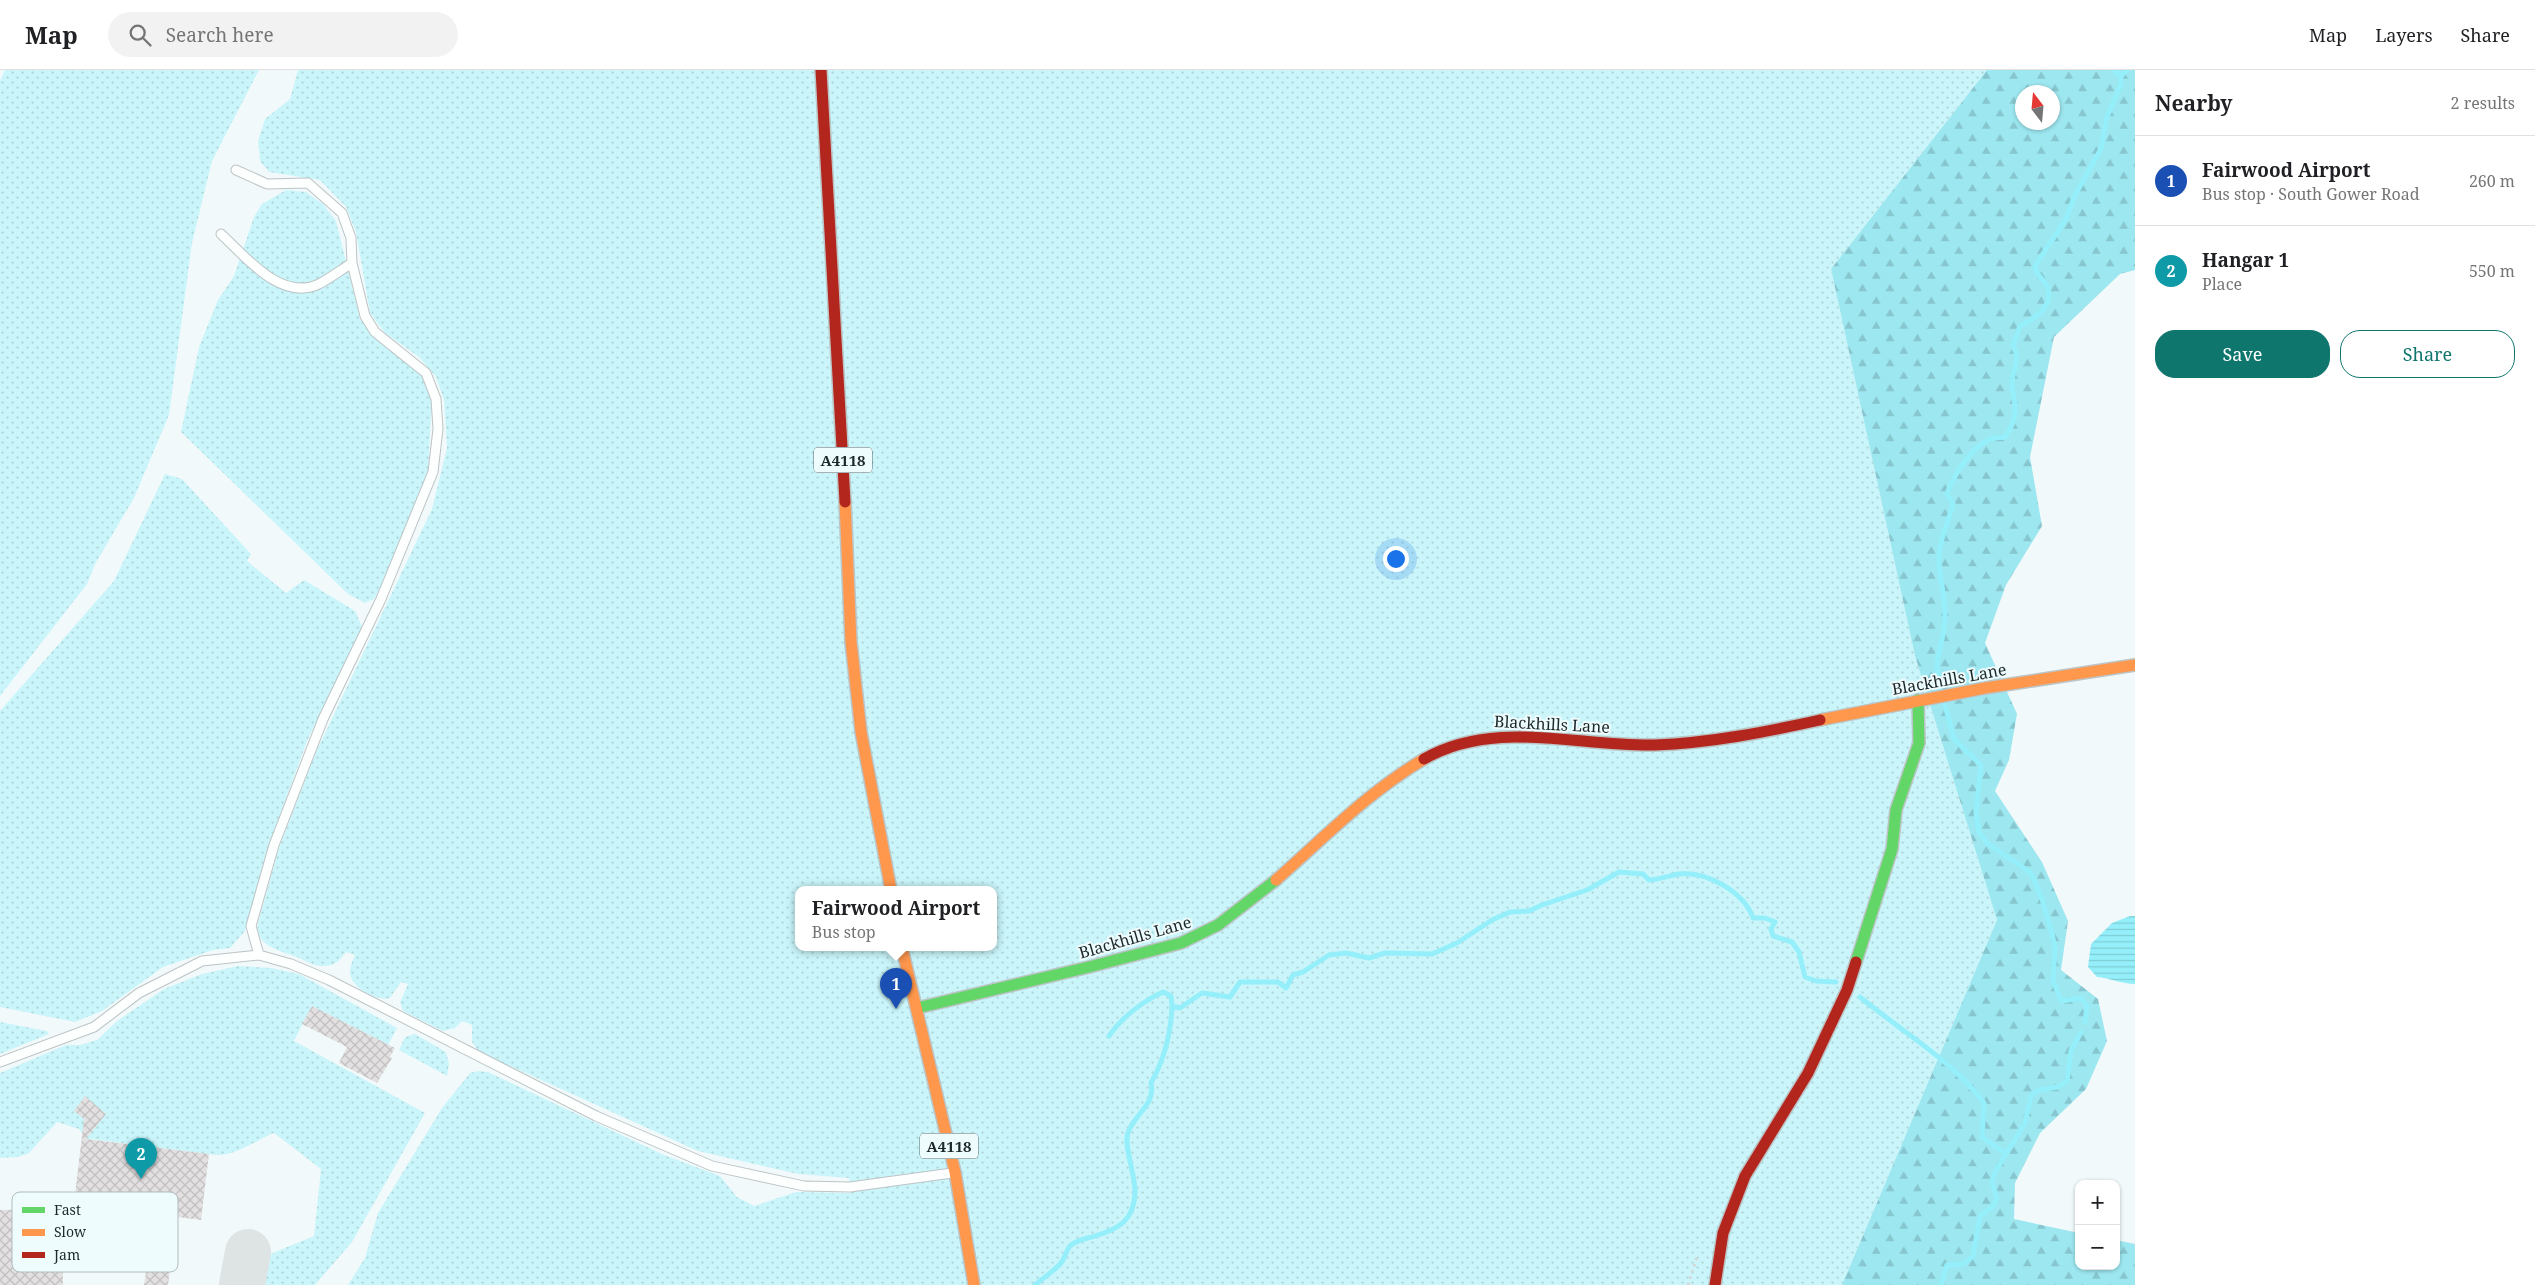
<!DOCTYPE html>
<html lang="en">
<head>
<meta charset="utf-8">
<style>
	body { margin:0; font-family:"Noto Serif",serif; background:#f2f2f2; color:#202124 }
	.controls { position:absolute; right:15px; bottom:15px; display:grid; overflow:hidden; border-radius:10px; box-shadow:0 1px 4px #0004 }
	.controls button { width:45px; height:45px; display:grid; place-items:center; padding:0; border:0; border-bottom:1px solid #e0e0e0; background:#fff; color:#202124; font:25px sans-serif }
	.compass { position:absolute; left:2015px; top:15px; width:45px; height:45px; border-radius:50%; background:#fff; box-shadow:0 1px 4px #0004; rotate:344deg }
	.you { position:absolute; left:1395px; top:488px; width:18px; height:18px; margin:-12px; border:4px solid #fff; border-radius:50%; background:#1a73e8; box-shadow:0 0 0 8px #1a73e833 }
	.badge { display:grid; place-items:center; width:32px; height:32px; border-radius:50%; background:#0f766e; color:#fff; font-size:16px; font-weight:700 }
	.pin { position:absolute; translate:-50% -41px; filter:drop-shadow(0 1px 2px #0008) }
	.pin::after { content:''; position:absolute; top:26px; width:18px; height:15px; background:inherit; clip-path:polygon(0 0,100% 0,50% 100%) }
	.popup { position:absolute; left:795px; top:816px; width:202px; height:65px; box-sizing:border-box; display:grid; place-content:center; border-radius:10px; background:#fff; filter:drop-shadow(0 1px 4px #0005); font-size:16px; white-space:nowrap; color:#757577 }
	.popup b { font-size:19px; color:#202124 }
	.popup::after { content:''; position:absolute; left:50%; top:100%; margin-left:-10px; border:10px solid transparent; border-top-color:#fff }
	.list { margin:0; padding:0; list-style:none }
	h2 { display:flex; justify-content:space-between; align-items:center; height:65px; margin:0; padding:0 20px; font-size:21px }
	h2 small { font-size:16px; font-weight:400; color:#757577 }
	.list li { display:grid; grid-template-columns:32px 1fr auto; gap:15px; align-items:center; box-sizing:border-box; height:90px; padding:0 20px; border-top:1px solid #e0e0e0 }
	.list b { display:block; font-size:19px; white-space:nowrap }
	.list p { margin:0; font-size:16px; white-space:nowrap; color:#757577 }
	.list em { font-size:16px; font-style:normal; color:#757577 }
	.actions { display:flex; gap:10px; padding:15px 20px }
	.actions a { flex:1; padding:11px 0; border:1px solid #0f766e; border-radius:20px; text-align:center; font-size:18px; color:#0f766e }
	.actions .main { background:#0f766e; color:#fff }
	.icon { flex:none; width:28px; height:28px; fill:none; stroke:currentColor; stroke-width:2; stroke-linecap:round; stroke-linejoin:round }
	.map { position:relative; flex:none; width:2135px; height:1215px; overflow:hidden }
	header { display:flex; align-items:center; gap:30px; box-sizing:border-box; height:70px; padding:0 25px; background:#fff; border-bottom:1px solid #e0e0e0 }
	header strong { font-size:24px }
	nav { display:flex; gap:28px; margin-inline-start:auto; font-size:18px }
	.search { width:350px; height:45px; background:#f2f2f2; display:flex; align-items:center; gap:12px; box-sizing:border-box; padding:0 18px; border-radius:28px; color:#757577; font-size:19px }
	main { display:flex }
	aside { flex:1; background:#fff }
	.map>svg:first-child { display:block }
	.grass { fill:url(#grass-dots); fill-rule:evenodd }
	.forest { fill:url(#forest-firs); fill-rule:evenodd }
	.water { fill:url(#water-rules) }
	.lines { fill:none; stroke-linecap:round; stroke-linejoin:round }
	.stream { stroke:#94effa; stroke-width:5 }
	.taxiway { stroke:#dee4e4; stroke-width:46 }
	.building { fill:url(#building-cross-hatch) }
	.lane-casing { stroke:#bcc4c5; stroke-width:11 }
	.fast-casing { stroke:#bcc4c5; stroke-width:14 }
	.slow-casing { stroke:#bcc4c5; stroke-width:14 }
	.jam-casing { stroke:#bcc4c5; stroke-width:14 }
	.path { stroke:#d6d8d8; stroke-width:3; stroke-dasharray:2.5 4; stroke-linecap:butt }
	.lane { stroke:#fdfefe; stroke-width:9 }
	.fast { stroke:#63d668; stroke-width:11 }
	.slow { stroke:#ff974d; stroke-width:11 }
	.jam { stroke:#b3261e; stroke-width:11 }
	.labels { text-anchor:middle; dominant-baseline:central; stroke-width:4; stroke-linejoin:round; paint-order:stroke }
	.shield { fill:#effcfd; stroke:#5c6869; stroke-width:1 }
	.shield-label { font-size:15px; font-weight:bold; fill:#1d282a }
	.street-label { font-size:16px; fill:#1d282a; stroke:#effcfd }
	.key { fill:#effcfd; stroke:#b0bcbe; stroke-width:1 }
	.key-label { font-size:14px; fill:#1d282a }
</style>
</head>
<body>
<header>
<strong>Map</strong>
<div class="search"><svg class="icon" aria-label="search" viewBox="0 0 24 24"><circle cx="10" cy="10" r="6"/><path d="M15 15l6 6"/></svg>Search here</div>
<nav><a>Map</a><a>Layers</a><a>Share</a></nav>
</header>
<main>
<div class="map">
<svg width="2135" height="1215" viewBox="0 0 2135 1215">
	<defs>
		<pattern id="grass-dots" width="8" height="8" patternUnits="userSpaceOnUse" patternTransform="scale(1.25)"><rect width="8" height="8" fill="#caf6fb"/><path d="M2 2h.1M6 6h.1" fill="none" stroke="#add3d7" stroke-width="1.8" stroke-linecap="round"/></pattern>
		<pattern id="forest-firs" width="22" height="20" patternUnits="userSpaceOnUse" patternTransform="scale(1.25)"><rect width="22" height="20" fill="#9de7f0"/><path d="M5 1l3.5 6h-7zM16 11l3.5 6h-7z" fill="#87c6ce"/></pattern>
		<pattern id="water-rules" width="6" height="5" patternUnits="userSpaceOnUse" patternTransform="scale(1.25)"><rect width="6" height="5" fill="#94effa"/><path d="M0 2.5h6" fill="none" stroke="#7fcdd6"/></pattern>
		<pattern id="building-cross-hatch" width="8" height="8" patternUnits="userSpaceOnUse" patternTransform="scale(1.25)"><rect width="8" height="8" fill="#e3e0e1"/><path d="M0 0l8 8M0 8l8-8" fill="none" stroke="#c2c0c1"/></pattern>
	</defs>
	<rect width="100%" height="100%" fill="#f2f9fa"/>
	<path class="grass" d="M5,0H259L212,91L192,173L169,345L134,428L95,494L87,514L0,626V11Z
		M298,0H1987L1831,199L1915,586L1997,850L1842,1215H348L365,1188L378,1143L442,1038L470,1003L478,1001L488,1002L664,1085L720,1106L737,1127L754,1136L796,1122L851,1123L849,1108L798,1104L698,1081L479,982L472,972V955L462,951L455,958L443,961L403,941L400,932L408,914L401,912L390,928C377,932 349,917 350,901C350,896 353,890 355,885L346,882C340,890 335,896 324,896C314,897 303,889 294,886C278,880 254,875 258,853L279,778L316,682L432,439L447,378L444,330L436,307L419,287L385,263L370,243L356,162L346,137L320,110L269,102L260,91L258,71L265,49L290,29ZM798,820H994V878H798Z
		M286,120L306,122L323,134L336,151L360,249L373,266L398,281L422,306L432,330L428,401L415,440L392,496L374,529L365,533L348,524L181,362L199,277L218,230L234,206L254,147L262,134Z
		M165,404L182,409L251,484L247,491L286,523L304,510L355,541L362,557L307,671L266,783L245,861L230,878L213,880L163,897L102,941L75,952L0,937V641L114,511Z
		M238,896L271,898L299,904L397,958L384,983L385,973L312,936L294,971L425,1043L352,1172L315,1215H259L263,1187L314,1166L321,1099L274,1063C257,1070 235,1086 217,1085L82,1068L83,1064L79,1059L57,1052L29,1083L18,1087L0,1088V1003L66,975H80L97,970L117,951L164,919L202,904Z
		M0,952L47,961L49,964L0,984Z
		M415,964L446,982L449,994L447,1006L399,980L405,967Z"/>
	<path class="forest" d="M1987,0H2135V200L2120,204L2054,267L2030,387L2042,456L2006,515L1985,573L2017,644L2009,690L1995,721L2042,792L2068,851L2061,900L2098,929L2107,971L2086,1019L2040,1063L2015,1113L2014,1149L2079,1163V1196H2116V1170L2135,1174V1215H1842L1997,850L1915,586L1831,199ZM2022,22H2052V52H2022Z"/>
	<path class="water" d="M2130,846H2135V914C2122,914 2110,908 2097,907L2088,897L2091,874L2112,853Z"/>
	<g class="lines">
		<path class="stream" d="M2114,0L2121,6
			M1940,618C1931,586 1946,573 1945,543C1945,524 1938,505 1939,485C1940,467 1949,451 1953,434L1947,424C1954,405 1970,378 1990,369C1994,367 2001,368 2005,367C2010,360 2015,350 2015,341C2016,331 2011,321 2012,310C2014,297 2021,289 2013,276L2020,256C2035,249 2055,235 2047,216C2043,208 2036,206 2035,196L2066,149L2075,125L2101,79L2107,47L2121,14V6L2127,0
			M1944,631L1954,669L1981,695L1976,743L1979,762L1987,773L2031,803L2042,829L2051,860L2055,877L2053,910L2061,931L2081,928L2087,936L2085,952
			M1860,927C1901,961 1952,990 1984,1033L1982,1067L2006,1084
			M1109,966C1121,948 1143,931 1163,922L1171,926L1172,936L1180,938L1202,923L1230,927L1240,912H1278L1286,918L1293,905L1303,902L1329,885L1346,883L1369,888L1385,883L1432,884L1457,873L1492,850L1510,842L1529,841L1542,835L1587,820L1619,802L1643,804L1649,810C1660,810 1669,805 1680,804C1707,801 1744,822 1753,848H1765L1775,852L1771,859L1773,866L1792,872L1799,882L1805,907L1816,911L1836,912
			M1035,1215C1043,1208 1054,1201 1061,1193C1065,1188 1066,1181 1070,1176C1078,1169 1086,1169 1095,1166C1119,1159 1134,1150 1135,1123C1136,1107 1123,1074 1128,1063C1134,1044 1156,1035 1151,1013C1164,990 1171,962 1172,936
			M1941,1215L1947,1195L1964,1194L1973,1186L1980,1146L1993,1136L1997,1128L1992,1112L1995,1102L2025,1053L2031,1026L2039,1020L2058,1017L2067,1011L2071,981L2081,962"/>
		<path class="taxiway" d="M242,1215L248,1182"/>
	</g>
	<path class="building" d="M312,936L395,978L390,987L392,988L377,1013L339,993L347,977L302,954Z
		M85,1026L106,1044L86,1069L209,1084L201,1150L74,1133L84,1049L74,1041Z
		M62,1139L63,1215H0V1140Z
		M147,1196L170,1200L168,1215H144Z"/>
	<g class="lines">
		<g class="lane-casing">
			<path id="lane" d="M236,100L267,114L308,113L342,143L351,168L352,193L365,246L375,262L426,303L436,329L438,359L433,402L381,529L323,649L274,775L251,856L259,885
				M221,164C246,187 281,232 319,214C330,208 341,200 352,193
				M0,992L94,957L139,923L202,891L259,885L291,894L329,910L596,1046L712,1096L804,1116L850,1117L952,1103"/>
		</g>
		<g class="fast-casing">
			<path id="fast" d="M1856,892L1892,779L1896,740L1919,673L1918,630
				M917,938L1089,897L1181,873L1218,855L1276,810"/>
		</g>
		<g class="slow-casing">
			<path id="slow" d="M845,432L851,572L861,662L891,820
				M1820,650L1985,618L2135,595
				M1276,810C1325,767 1367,723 1424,689
				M902,878L955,1102L974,1215"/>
		</g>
		<g class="jam-casing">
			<path id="jam" d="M821,0L845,432
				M1424,689C1495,648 1578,677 1655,675C1710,673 1766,662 1820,650
				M1715,1215L1723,1163L1745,1106L1808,1003L1847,920L1856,892"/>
		</g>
		<path class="path" d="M1688,1215L1697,1187"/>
		<use href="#lane" class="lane"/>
		<use href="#fast" class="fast"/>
		<use href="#slow" class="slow"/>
		<use href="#jam" class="jam"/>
	</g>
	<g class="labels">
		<g class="shield">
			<rect x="814" y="377.5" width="58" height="25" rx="4"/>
			<rect x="920" y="1063.5" width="58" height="25" rx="4"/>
		</g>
		<g class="shield-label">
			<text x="843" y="390">A4118</text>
			<text x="949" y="1076">A4118</text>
		</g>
		<g class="street-label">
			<text transform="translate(1949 609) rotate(-10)">Blackhills Lane</text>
			<text transform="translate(1552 654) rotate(3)">Blackhills Lane</text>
			<text transform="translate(1135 867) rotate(-16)">Blackhills Lane</text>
		</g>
	</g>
	<rect x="12" y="1122" width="166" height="80" rx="8" class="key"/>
	<rect x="22" y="1137" width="23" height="6" fill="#63d668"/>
	<rect x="22" y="1159" width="23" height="7" fill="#ff974d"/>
	<rect x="22" y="1182" width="23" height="6" fill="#b3261e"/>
	<g class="key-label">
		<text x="54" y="1145">Fast</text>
		<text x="54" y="1167">Slow</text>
		<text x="54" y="1190">Jam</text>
	</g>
</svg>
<div class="controls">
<button>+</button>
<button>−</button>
</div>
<svg class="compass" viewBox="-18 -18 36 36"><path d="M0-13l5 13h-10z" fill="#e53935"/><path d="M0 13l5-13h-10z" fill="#757577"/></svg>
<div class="you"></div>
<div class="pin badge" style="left:896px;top:939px;background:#1a4fb4">1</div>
<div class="popup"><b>Fairwood Airport</b>Bus stop</div>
<div class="pin badge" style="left:141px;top:1109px;background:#0f9aa8">2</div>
</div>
<aside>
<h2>Nearby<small>2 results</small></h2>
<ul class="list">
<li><span class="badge" style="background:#1a4fb4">1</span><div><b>Fairwood Airport</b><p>Bus stop · South Gower Road</p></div><em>260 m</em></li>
<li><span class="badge" style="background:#0f9aa8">2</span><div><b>Hangar 1</b><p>Place</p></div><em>550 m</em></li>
</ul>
<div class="actions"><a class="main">Save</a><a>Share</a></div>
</aside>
</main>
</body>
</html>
